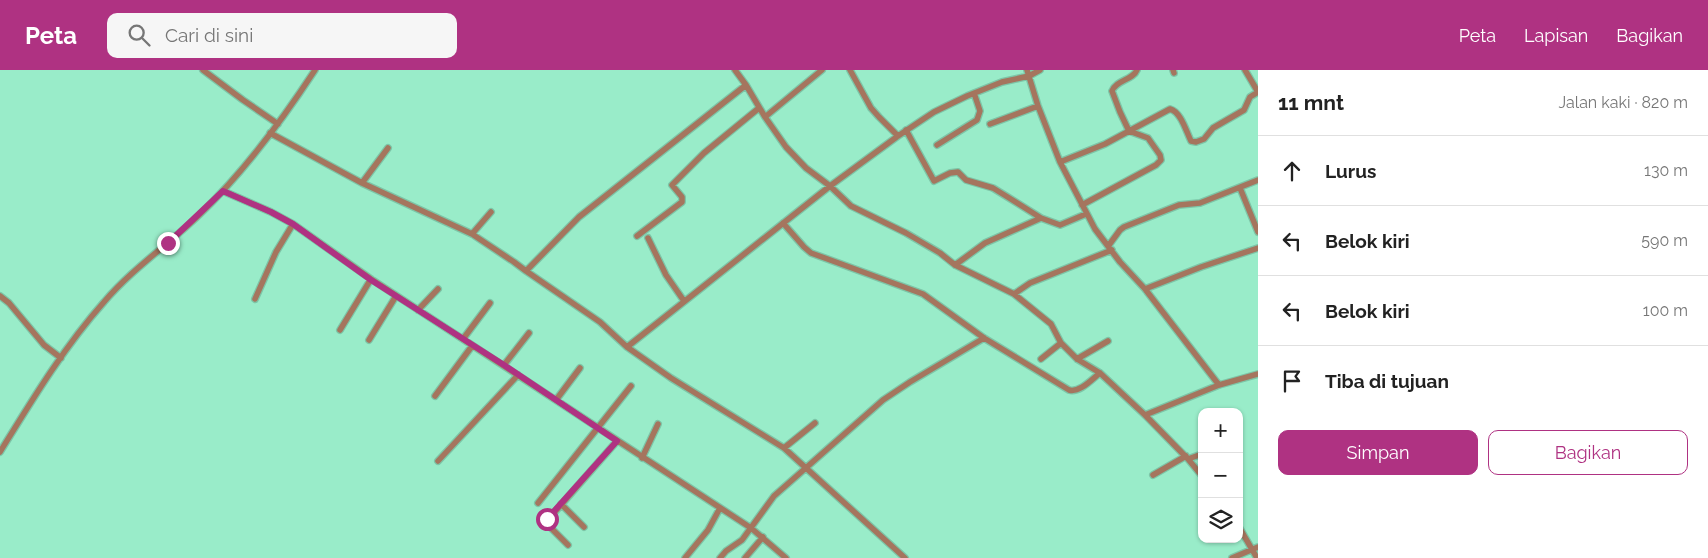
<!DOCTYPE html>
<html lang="id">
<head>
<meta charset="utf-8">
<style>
	body { margin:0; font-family:Raleway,sans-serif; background:#f6f6f6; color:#222 }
	.controls { position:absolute; right:15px; bottom:15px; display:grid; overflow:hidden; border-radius:10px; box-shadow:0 1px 4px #0004 }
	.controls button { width:45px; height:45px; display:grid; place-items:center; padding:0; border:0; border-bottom:1px solid #e0e0e0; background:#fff; color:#222; font:25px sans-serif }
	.stop { position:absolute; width:15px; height:15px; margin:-11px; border:4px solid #af3282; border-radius:50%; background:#fff }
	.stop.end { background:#af3282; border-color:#fff; box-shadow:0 1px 5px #0008 }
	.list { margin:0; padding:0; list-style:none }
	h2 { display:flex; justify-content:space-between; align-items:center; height:65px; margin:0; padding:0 20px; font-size:21px }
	h2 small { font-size:16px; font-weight:400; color:#767676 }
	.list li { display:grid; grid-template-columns:32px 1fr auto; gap:15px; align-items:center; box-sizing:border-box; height:70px; padding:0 20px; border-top:1px solid #e0e0e0 }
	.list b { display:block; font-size:19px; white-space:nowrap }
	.list em { font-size:16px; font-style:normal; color:#767676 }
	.actions { display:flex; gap:10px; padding:15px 20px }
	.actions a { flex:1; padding:11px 0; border:1px solid #af3282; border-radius:10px; text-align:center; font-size:18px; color:#af3282 }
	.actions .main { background:#af3282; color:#fff }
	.icon { flex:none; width:28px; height:28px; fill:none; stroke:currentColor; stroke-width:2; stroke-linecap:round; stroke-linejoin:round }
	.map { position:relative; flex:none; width:1258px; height:488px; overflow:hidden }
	header { display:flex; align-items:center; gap:30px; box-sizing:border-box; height:70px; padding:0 25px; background:#af3282; color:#fff }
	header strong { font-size:24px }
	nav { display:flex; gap:28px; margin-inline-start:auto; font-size:18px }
	.search { width:350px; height:45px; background:#f6f6f6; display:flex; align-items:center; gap:12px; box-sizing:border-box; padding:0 18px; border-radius:10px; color:#767676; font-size:19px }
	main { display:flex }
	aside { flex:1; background:#fff }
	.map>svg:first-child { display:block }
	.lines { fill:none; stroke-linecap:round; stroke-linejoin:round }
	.minor-casing { stroke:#7dc5a7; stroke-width:8 }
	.minor { stroke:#a5755e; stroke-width:5.5 }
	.route { stroke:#af3282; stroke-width:6 }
</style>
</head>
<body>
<header>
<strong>Peta</strong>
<div class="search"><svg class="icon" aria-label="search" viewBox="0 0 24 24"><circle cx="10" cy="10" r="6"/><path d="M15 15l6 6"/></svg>Cari di sini</div>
<nav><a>Peta</a><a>Lapisan</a><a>Bagikan</a></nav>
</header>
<main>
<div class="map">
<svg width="1258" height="488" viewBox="0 0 1258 488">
	<rect width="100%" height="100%" fill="#99ecc9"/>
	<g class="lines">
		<g class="minor-casing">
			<path id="minor" d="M203,0L243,30L278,54
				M735,0L746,15L765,47L786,77L806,98L830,116L851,136L906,163L940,183L955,195L1014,224L1051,254L1061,273L1077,289L1100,303L1145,345L1188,389L1202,406
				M850,0L871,38L879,47L898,66
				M1027,0L1038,36L1060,92L1095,159L1120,192L1145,219L1219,315
				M1173,0L1174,3
				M1245,0L1258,22
				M765,47L822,0
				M990,54L1038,36
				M906,60L934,111L950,103L958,102L966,110L993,118L1006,126L1041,148
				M270,63L362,113L472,164L514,192L526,201L600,252L627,277L671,308L784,378L905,488
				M937,75L977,50L980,41L974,23
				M1060,92L1105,74L1170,39C1181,42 1186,61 1191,71L1196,72L1204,69L1213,58L1244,40L1250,27L1258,22
				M362,113L388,78
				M1240,118L1258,162
				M223,121L271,142L293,154L371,209L751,458L786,488
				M1082,135L1156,95L1161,90L1160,85L1148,68L1129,61L1120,42L1112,21C1116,10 1133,10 1137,0
				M783,153L804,177L811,183L923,224L984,268L1069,320C1080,323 1092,309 1100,303
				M472,164L491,142
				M637,166L682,132V127L672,115L704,83L759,38
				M648,168L666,205L684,231
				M1109,175L1120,160L1124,157L1179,135L1200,133L1258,110
				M955,195L985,173L1041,148L1060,155L1086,144
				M526,201L579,147L746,15
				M1145,219L1201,197L1258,178
				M1014,224L1030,213L1112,180
				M0,226L9,233L44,275L61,288
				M255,229L276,182L293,154
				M418,240L438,219
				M340,260L371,209
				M463,269L490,233
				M369,270L396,226
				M627,277L830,116L898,66L934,42L967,26L1002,12L1029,6L1040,0
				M1041,289L1061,273
				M1077,289L1108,271
				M504,295L529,263
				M435,326L472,276
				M556,330L580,298
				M1145,345L1219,315L1258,304
				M784,378L815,353
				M0,382C32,330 64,277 104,232C132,199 168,175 199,145C244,102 281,52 315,0
				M642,388L658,354
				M1188,389L1202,384
				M438,391L518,305
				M1153,405L1186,386
				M538,433L631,316
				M561,434L584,457
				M1239,457L1257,488
				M568,475L547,454L546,452L617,371
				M685,488L708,460L720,438
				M720,488L726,481L742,470L774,426L883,330L910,312L984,268
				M745,488L763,467
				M1232,488L1258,477"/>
		</g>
		<use href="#minor" class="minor"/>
	</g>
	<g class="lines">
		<path class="route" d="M168,173L223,121L271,142L293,154L371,210L504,295L617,371L547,449"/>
	</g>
</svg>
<div class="controls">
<button>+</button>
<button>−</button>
<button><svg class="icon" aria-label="layers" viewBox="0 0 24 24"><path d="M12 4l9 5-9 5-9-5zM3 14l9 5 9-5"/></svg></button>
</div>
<div class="stop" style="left:547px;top:449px"></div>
<div class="stop end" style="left:168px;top:173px"></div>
</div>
<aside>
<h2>11 mnt<small>Jalan kaki · 820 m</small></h2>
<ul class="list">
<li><svg class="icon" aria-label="ahead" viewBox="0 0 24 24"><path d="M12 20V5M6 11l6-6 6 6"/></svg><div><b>Lurus</b></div><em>130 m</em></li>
<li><svg class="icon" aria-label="left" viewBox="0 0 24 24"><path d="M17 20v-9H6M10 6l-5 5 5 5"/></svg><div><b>Belok kiri</b></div><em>590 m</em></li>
<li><svg class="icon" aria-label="left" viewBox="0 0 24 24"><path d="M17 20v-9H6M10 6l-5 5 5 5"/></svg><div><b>Belok kiri</b></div><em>100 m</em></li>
<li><svg class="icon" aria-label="arrive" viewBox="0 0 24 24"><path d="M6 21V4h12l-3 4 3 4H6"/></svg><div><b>Tiba di tujuan</b></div></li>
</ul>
<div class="actions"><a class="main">Simpan</a><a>Bagikan</a></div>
</aside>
</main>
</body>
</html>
